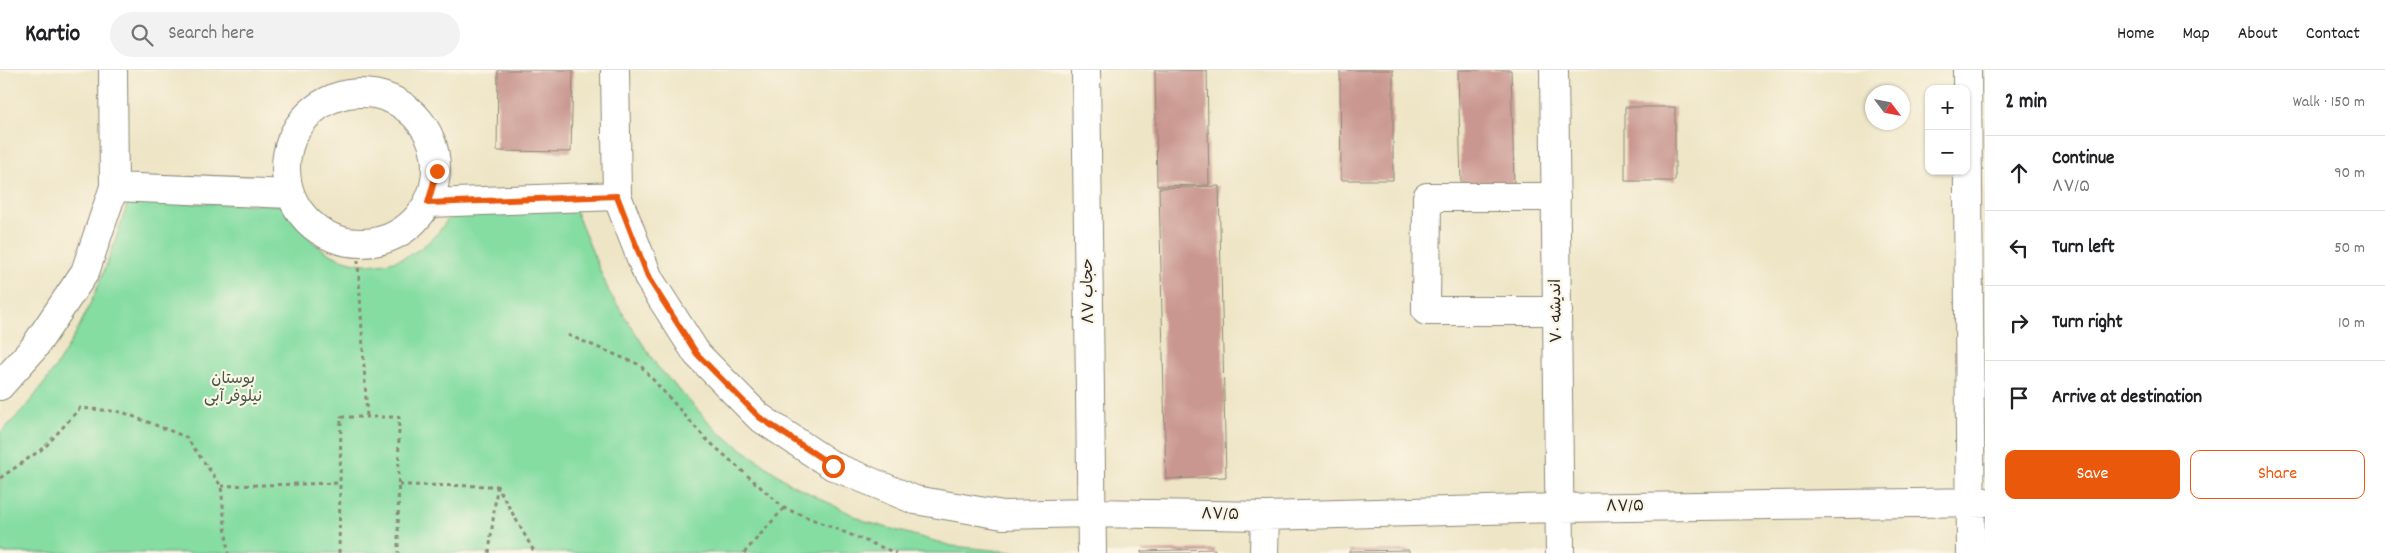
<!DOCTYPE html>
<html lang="en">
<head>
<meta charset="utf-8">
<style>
	body { margin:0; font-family:Dekko,"Playpen Sans Arabic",sans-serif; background:#f2f2f2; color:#202124 }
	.controls { position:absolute; right:15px; top:15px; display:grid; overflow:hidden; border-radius:10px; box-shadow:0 1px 4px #0004 }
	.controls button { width:45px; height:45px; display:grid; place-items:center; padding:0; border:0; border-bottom:1px solid #e0e0e0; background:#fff; color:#202124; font:25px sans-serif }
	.compass { position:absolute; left:1865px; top:15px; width:45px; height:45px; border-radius:50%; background:#fff; box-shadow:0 1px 4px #0004; rotate:122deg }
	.stop { position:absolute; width:15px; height:15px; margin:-11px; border:4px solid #ea580c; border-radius:50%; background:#fff }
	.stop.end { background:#ea580c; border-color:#fff; box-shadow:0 1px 5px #0008 }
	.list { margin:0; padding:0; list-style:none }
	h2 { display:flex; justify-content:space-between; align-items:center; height:65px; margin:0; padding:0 20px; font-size:21px }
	h2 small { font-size:16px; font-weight:400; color:#757577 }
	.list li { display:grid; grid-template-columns:32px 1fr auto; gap:15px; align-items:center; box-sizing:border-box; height:75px; padding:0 20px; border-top:1px solid #e0e0e0 }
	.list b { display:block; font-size:19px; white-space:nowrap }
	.list p { margin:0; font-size:16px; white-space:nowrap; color:#757577 }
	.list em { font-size:16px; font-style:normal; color:#757577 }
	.actions { display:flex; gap:10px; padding:15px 20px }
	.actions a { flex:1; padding:11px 0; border:1px solid #ea580c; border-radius:10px; text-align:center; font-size:18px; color:#ea580c }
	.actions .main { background:#ea580c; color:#fff }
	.icon { flex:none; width:28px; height:28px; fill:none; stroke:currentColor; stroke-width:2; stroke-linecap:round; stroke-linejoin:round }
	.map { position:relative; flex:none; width:1985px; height:483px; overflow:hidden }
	header { display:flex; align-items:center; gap:30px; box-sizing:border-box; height:70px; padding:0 25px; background:#fff; border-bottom:1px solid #e0e0e0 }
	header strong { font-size:24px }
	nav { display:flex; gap:28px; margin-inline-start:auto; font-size:18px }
	.search { width:350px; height:45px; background:#f2f2f2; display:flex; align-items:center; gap:12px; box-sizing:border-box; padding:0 18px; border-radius:28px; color:#757577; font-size:19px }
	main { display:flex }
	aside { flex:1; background:#fff }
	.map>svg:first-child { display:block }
	.green { fill:#85dda2; stroke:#588466 }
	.building { fill:#c99790 }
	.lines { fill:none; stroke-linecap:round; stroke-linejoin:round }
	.minor-casing { stroke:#8c8878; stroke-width:30 }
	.path { stroke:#8c8878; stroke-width:3; stroke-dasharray:4 4; stroke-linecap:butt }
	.minor { stroke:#fff; stroke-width:28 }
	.route { stroke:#ea580c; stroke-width:6 }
	.labels { text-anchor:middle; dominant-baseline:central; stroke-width:4.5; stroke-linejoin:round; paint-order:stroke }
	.street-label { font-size:16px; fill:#2b2b2b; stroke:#fcf5e5 }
	.park-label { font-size:16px; fill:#425849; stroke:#fcf5e5 }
</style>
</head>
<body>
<header>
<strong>Kartio</strong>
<div class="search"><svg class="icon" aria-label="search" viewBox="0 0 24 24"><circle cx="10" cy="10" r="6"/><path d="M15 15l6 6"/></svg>Search here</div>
<nav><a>Home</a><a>Map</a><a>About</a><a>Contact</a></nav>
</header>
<main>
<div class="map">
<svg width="1985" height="483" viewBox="0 0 1985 483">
	<rect width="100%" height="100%" fill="#fcf5e5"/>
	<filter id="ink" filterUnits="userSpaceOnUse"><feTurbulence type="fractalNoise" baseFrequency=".02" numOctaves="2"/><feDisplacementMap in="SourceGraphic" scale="10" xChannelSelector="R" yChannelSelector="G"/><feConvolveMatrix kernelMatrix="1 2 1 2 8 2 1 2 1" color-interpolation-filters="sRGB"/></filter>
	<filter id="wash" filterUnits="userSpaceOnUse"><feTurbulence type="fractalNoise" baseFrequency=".0096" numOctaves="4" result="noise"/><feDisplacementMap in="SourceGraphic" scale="20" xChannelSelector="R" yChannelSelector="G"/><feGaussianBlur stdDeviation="1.12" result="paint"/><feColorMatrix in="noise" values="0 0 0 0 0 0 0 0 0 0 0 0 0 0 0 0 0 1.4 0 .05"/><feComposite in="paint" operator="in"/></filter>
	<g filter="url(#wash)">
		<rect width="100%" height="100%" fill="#eee5c6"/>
		<path class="green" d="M128,132L287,135C321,213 417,214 454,138L575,140L609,222L657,296L717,361L789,413L867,452L952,476L1024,483H0V363C68,300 101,218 128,132Z"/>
		<g id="blocks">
			<path class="building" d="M498,0H573L571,82L497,81Z
				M1155,0H1207L1209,115L1157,116Z
				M1340,0H1393V110H1341Z
				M1458,0H1511L1514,112L1461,114Z
				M1625,37H1675V111H1625Z
				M1219,116L1226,407L1166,409L1159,118Z
				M1215,479V483H1141V481Z
				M1409,480V483H1349V481Z"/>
		</g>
	</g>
	<g filter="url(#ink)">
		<use href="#blocks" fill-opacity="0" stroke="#8c8878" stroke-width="1"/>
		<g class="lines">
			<g class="minor-casing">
				<path id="minor" d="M615,0L617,126L649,209L697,284L759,347L833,396L915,430L1003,445L1091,443L1265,446L1559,438L1985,432
					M1086,0L1092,483
					M1554,0L1560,483
					M1967,0L1971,483
					M286 98a75 75 0 1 1 150 0a75 75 0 1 1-150 0Z
					M114,117L290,124
					M1556,127H1427L1426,241H1558
					M429,133L617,126
					M0,316L33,279L85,202L114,117L113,0
					M1264,483L1265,446"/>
			</g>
			<path class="path" d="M357,174L367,347
				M568,265L640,295L705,368L784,438L896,483
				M0,408L45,377L80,338L122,342L186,367L221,416L228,483
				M399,415L497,416L535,483
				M221,416L340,413
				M339,483L341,347H399L398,483
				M489,483L497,417
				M744,483L784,438"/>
			<use href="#minor" class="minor"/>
		</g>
	</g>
	<g class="lines" filter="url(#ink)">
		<path class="route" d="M437,101L428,133L617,126L649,209L697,284L759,347L833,396"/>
	</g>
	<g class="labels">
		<g class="street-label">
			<text transform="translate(1089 221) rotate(-91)">حجاب ۸۷</text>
			<text transform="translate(1557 241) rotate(-91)">اندیشه ۷۰</text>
			<text transform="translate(1625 437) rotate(-1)">۸۷/۵</text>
			<text transform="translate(1220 445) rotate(1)">۸۷/۵</text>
		</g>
		<g class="park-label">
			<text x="233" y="309">بوستان<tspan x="233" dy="18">نیلوفر آبی</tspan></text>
		</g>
	</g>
</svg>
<div class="controls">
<button>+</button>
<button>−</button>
</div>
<svg class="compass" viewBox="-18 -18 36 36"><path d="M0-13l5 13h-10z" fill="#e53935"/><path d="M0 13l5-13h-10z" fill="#757577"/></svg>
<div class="stop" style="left:833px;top:396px"></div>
<div class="stop end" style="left:437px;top:101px"></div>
</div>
<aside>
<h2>2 min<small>Walk · 150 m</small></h2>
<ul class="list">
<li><svg class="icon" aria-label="ahead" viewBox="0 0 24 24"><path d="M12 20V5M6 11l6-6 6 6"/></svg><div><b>Continue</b><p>۸۷/۵</p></div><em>90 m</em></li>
<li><svg class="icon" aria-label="left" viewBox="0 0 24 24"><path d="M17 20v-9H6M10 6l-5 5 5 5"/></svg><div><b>Turn left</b></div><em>50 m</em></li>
<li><svg class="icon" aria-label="right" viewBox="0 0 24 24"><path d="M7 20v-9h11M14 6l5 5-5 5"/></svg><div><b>Turn right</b></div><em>10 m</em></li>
<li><svg class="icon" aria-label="arrive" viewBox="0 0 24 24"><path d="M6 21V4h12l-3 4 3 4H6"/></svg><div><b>Arrive at destination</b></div></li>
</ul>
<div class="actions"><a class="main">Save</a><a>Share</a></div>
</aside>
</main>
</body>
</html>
